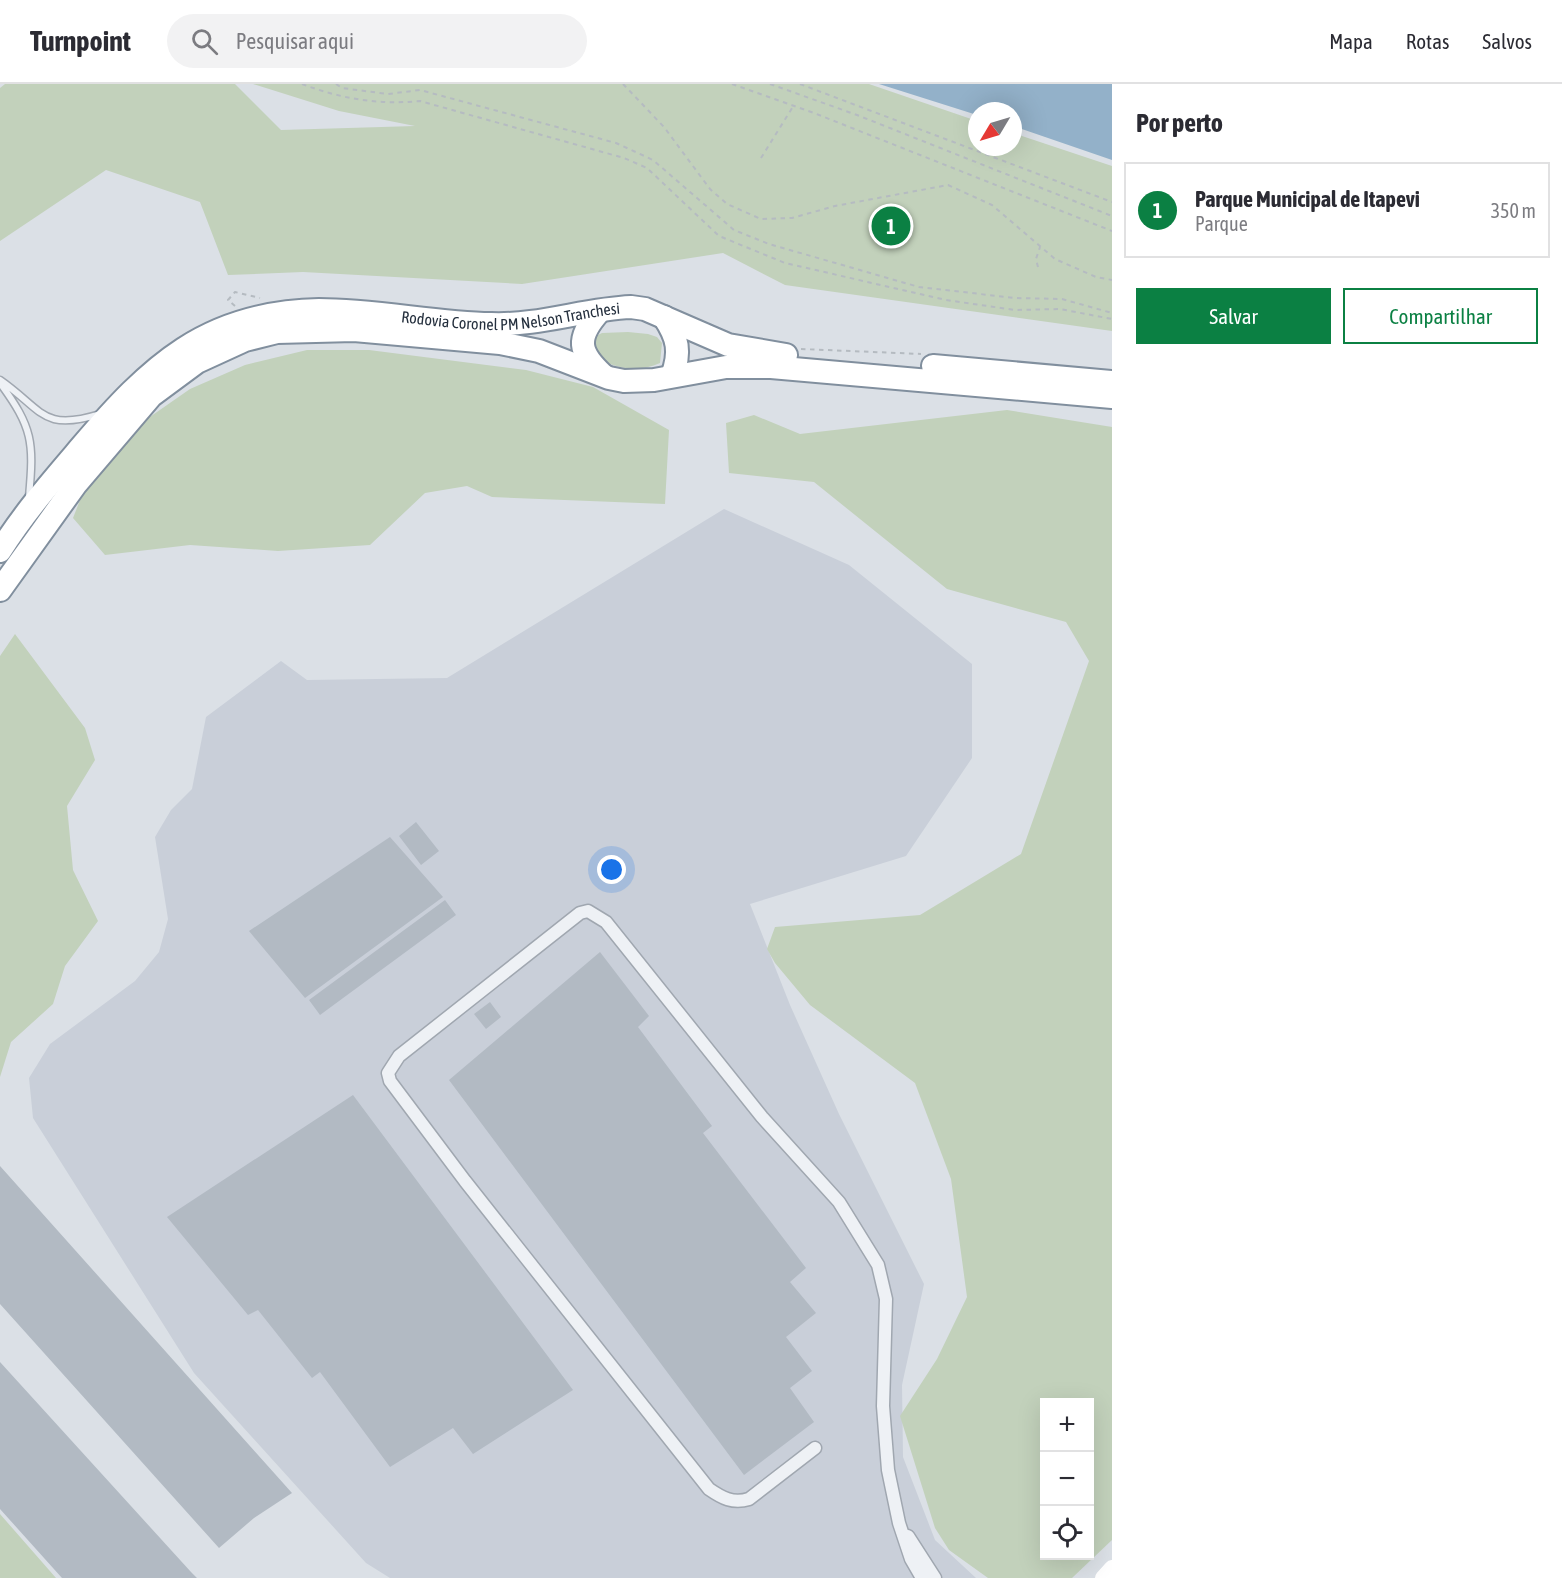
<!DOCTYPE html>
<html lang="pt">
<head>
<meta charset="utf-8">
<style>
	body { margin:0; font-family:"Asap Condensed",sans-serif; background:#f2f2f3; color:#2b2b33 }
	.controls { position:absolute; right:18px; bottom:18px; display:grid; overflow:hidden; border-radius:0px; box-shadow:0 6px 24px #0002 }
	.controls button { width:54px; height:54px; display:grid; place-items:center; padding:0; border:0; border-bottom:2px solid #e1e1e2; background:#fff; color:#2b2b33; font:30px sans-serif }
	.compass { position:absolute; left:968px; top:18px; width:54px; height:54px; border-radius:50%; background:#fff; box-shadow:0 6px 24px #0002; rotate:232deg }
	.you { position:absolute; left:612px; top:786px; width:21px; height:21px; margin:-15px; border:4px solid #fff; border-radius:50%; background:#1a73e8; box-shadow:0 0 0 9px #1a73e833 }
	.badge { display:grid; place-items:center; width:39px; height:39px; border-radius:50%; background:#0b8043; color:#fff; font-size:20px; font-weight:700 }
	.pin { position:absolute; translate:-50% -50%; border:3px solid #fff; box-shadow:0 2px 6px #0006 }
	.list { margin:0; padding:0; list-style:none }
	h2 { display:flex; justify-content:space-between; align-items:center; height:78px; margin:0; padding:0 24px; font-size:26px }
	h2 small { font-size:20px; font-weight:400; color:#7c7c81 }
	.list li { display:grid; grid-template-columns:39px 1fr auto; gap:18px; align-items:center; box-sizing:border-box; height:96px; margin:0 12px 12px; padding:0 12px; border:2px solid #e1e1e2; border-radius:0px }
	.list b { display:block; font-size:22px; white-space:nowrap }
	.list p { margin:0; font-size:20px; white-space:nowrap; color:#7c7c81 }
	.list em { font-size:20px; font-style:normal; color:#7c7c81 }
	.actions { display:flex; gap:12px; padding:18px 24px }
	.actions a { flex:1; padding:14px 0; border:2px solid #0b8043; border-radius:0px; text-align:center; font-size:21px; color:#0b8043 }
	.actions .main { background:#0b8043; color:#fff }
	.icon { flex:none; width:33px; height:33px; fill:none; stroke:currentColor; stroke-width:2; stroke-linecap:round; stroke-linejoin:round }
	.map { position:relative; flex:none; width:1112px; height:1494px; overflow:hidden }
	header { display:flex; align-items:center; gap:36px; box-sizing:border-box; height:84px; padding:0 30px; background:#fff; border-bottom:2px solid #e1e1e2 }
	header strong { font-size:28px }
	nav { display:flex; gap:33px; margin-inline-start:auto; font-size:21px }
	.search { width:420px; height:54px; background:#f2f2f3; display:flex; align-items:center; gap:15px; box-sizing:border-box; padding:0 21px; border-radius:33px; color:#7c7c81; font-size:22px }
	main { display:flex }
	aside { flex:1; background:#fff }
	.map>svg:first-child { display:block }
	.built { fill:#c9cfd9 }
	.green { fill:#c2d1bb; fill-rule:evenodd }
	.water { fill:#93b1c9 }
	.building { fill:#b2bac3 }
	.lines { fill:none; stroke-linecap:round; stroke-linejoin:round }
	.lane-casing { stroke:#a0a7b0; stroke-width:9 }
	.street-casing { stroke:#a0a7b0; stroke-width:15 }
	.highway-casing { stroke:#818f9e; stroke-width:26 }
	.path { stroke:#b5bbc1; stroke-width:2; stroke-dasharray:4.5 4.5; stroke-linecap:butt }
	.lane { stroke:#eef1f5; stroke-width:6 }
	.street { stroke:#eef1f5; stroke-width:12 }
	.secondary { stroke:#fff; stroke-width:16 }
	.highway { stroke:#fff; stroke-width:22 }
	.labels { text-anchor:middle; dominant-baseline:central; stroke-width:4.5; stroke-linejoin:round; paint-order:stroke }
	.street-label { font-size:16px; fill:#242f3d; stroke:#eaeff4 }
</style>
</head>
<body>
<header>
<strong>Turnpoint</strong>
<div class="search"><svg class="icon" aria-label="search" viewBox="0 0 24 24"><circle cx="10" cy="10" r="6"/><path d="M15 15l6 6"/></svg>Pesquisar aqui</div>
<nav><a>Mapa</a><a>Rotas</a><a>Salvos</a></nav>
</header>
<main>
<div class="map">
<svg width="1112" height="1494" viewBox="0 0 1112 1494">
	<rect width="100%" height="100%" fill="#dbe0e6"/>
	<path class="built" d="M724,425L849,481L972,580V674L906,772L750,820L790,921L839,1030L924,1200L902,1301L903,1373L935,1456L976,1494H390L366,1479L194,1289L33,1034L29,994L50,960L135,897L159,868L168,835L155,753L171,726L192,705L206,633L281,577L307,596L447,594Z"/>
	<path class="green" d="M5,0H235L281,46L415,42L339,27L253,0H869L977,37V63H1013V49L1112,82V247L785,201L723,169L522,200L303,188L228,191L200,118L106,86L0,157V4Z
		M628,248L648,250L657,253L662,259L660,279C638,289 613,285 593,271L594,253L602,249Z
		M307,266H369L526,286L593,303L669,346L665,420L492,413L467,402L425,409L370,461L278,467L190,461L105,471L73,434L93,383L134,344L190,305L245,281Z
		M1007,326L1112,343V1456L1072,1494H988L949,1466L935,1444L900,1332L937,1275L967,1213L951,1095L915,999L810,921L775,879L767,865L775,843L920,831L1021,770L1089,577L1066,538L947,505L814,398L729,389L726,339L754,331L800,350ZM1044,1318H1090V1472H1044Z
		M15,550L85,644L95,676L67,722L73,786L98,837L65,882L53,920L11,958L0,993V572Z
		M0,1430L56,1494H0Z"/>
	<path class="water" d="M879,0H1112V76L1013,42V27H977V31Z"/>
	<path class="building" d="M416,738L439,767L421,781L399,752Z
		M390,753L443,813L305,914L249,847Z
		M445,816L456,831L320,931L309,916Z
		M600,868L649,932L638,943L712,1042L703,1049L806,1184L790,1198L816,1229L786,1253L812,1287L790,1304L814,1338L744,1391L449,996Z
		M490,918L501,933L486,945L474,930Z
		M353,1011L573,1306L473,1370L453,1344L390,1383L320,1288L312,1294L258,1226L248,1231L167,1133Z
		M0,1082L292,1409L254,1434L219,1464L0,1220Z
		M0,1278L191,1488L197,1494H62L0,1425Z"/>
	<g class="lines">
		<g class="lane-casing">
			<path id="lane" d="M0,296C43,326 42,348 100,330
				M0,299C33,344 34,358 29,413"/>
		</g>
		<g class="street-casing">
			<path id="street" d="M815,1364L749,1415C733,1420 722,1414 709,1405L465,1097L390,997L388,989L399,972L580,829L588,827L606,838L762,1033L839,1118L878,1181L886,1215L883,1322L888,1386L899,1439L911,1475L922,1494
				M908,1452L935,1494"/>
		</g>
		<g class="highway-casing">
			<g id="highway">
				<path d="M599,228C576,254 578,268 603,291"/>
				<path d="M664,233C678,254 681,268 672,292"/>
				<path d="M933,282L1112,298"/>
				<path id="s1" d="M0,467C24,429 52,397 81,363C150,282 206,228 319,226C377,226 434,239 491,240C539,242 584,225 631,223L645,225L728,261L786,271"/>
				<path d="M0,506L76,400L151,312L197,278L245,256L277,248L354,246L500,259L539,267L609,294L624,297L654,296L726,283H771L1112,313"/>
			</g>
		</g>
		<path class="path" d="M302,0C342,15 378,21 420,17L624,74L647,84L719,152L785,179L946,216L1015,226L1060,225L1112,235
			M336,0L342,4L388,10L420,6L616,59L653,76L734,146L769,160L919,203L1015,214L1062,215L1112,229
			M623,0L664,43L710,105L727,120L761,135L792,134L835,122L948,101L992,121L1055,175L1096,193L1112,196
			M732,0L814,29L1112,147
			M770,0L857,31L1112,132
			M800,0L1112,118
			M761,74L794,21
			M1038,183L1036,175L1040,163
			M235,222L228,216L235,208L260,214
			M801,265L921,270"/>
		<use href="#lane" class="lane"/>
		<use href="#street" class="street"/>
		<path class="secondary" d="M1103,1494L1112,1484"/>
		<use href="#highway" class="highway"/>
	</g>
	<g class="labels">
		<g class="street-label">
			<text stroke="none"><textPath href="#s1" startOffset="610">Rodovia Coronel PM Nelson Tranchesi</textPath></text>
		</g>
	</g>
</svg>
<div class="controls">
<button>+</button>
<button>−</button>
<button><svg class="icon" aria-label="locate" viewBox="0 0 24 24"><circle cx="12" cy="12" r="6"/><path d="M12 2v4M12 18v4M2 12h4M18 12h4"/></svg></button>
</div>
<svg class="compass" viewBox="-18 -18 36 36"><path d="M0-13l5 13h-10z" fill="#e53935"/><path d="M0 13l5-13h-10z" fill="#7c7c81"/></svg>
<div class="you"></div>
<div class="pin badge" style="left:891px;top:142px">1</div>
</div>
<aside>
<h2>Por perto<small></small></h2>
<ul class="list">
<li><span class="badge">1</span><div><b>Parque Municipal de Itapevi</b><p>Parque</p></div><em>350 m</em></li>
</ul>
<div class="actions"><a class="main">Salvar</a><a>Compartilhar</a></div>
</aside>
</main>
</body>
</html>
